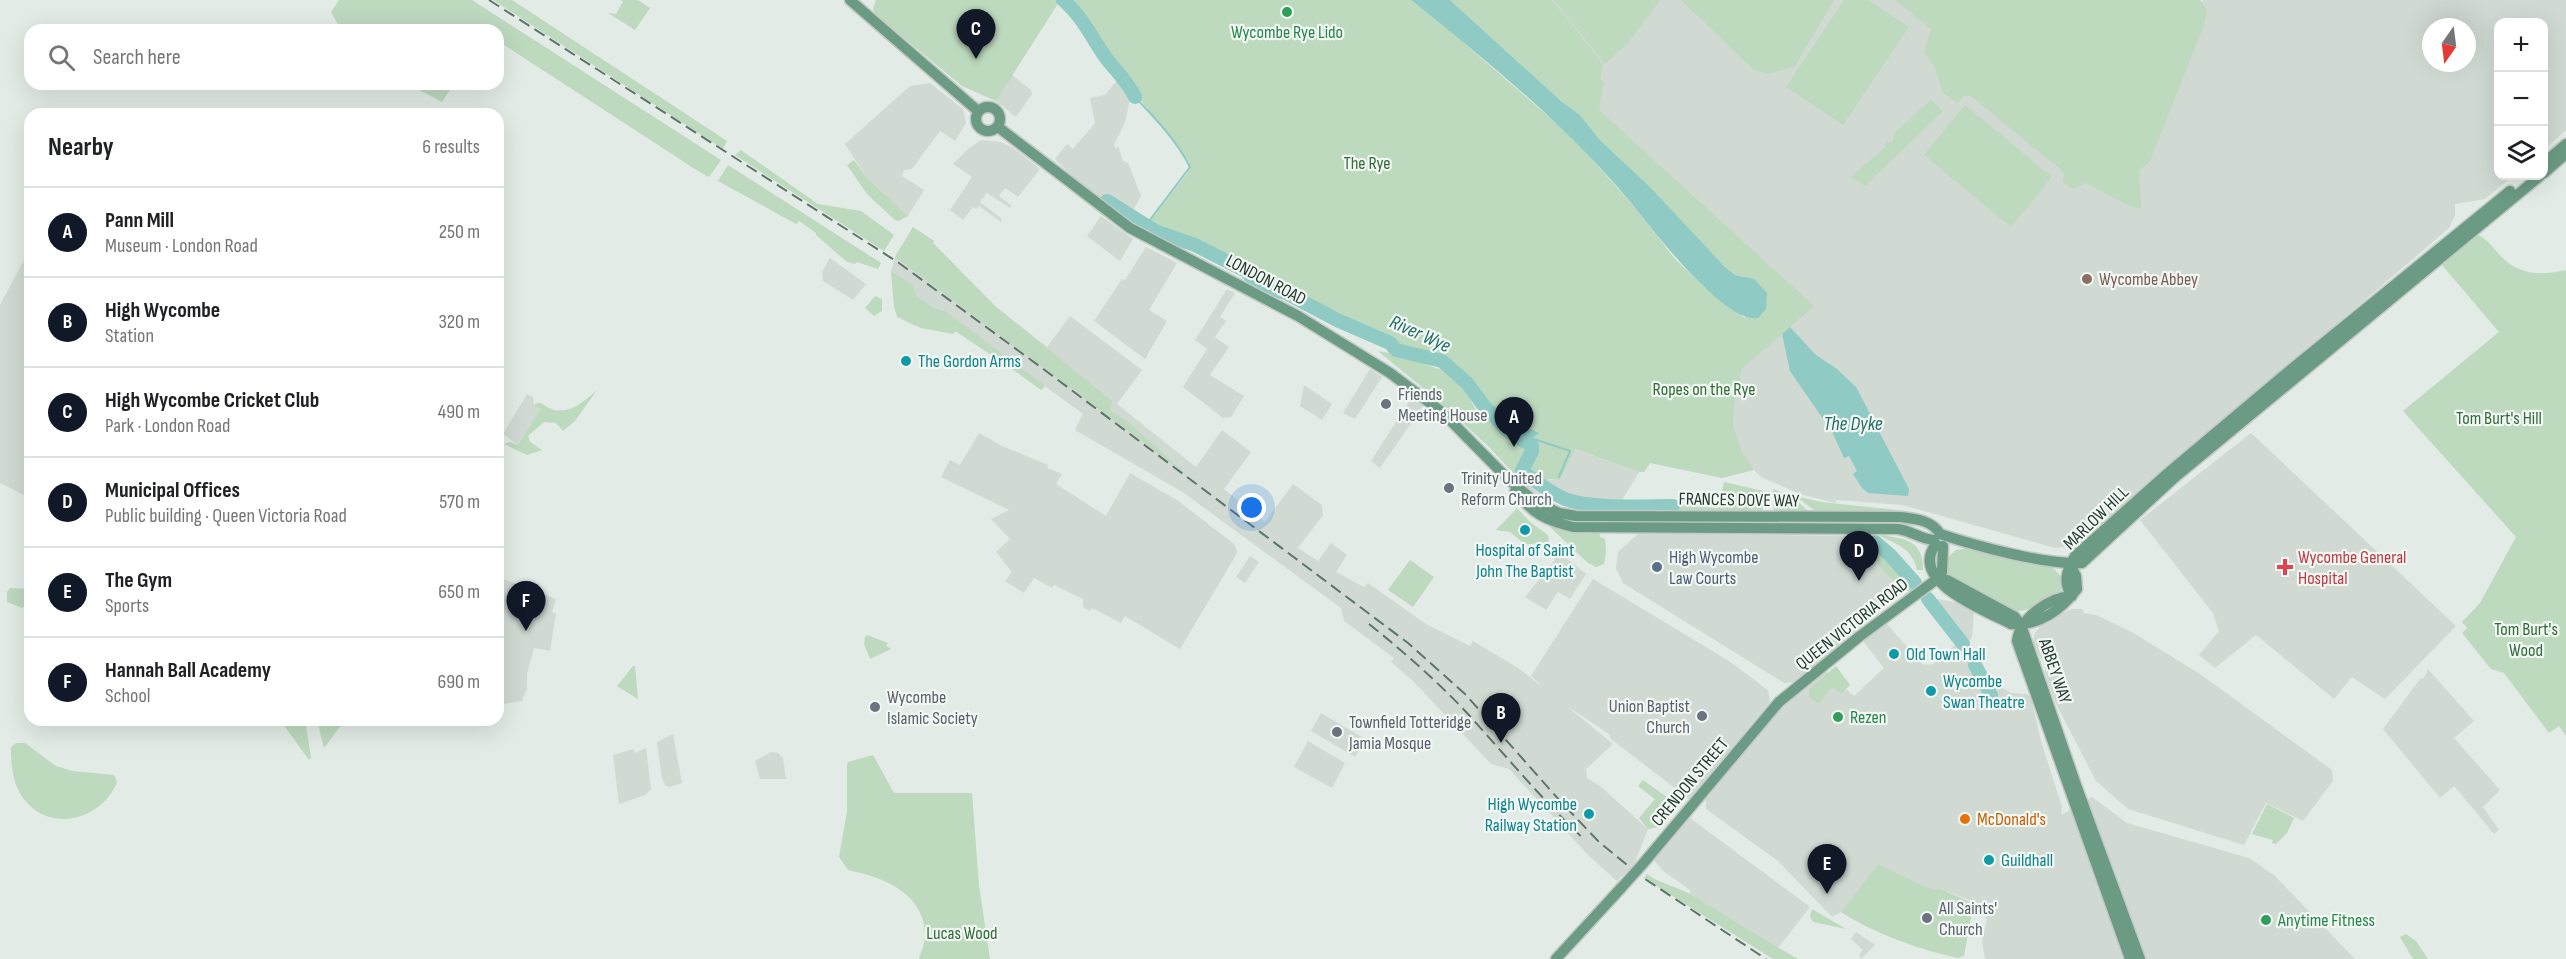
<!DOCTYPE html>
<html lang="en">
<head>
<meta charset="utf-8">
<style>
	body { margin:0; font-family:"Sofia Sans Condensed",sans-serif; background:#f6f6f6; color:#202124 }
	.controls { position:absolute; right:18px; top:18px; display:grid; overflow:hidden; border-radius:12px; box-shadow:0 6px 24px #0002 }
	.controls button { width:54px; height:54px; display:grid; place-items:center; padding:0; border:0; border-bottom:2px solid #e0e0e0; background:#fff; color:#202124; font:30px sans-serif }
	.compass { position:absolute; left:2422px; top:18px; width:54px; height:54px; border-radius:50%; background:#fff; box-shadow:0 6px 24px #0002; rotate:194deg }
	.you { position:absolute; left:1252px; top:508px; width:21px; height:21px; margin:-15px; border:4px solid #fff; border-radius:50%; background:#1a73e8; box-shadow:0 0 0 9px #1a73e833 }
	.badge { display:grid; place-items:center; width:39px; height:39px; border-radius:50%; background:#111827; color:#fff; font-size:20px; font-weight:700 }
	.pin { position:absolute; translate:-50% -50px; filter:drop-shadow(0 2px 3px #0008) }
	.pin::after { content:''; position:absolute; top:32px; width:21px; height:18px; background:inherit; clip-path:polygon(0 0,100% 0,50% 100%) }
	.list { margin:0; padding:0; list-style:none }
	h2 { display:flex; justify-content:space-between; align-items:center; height:78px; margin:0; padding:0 24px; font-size:26px }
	h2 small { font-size:20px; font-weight:400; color:#757577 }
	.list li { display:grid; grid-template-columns:39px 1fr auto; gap:18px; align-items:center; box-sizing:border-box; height:90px; padding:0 24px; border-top:2px solid #e0e0e0 }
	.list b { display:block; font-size:22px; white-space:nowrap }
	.list p { margin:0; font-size:20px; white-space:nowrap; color:#757577 }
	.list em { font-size:20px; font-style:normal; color:#757577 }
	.icon { flex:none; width:33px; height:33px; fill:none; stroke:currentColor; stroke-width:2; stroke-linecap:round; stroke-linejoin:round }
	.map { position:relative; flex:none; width:2566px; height:959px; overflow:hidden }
	.search { position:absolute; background:#fff; box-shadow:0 6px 24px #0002; left:24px; top:24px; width:480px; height:66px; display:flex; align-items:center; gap:15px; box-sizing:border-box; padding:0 21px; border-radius:18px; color:#757577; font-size:22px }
	.panel { position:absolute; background:#fff; box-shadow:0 6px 24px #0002; left:24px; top:108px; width:480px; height:618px; border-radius:18px }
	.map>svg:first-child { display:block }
	.built { fill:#d0dad3; fill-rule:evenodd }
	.green { fill:#bdd9be }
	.water { fill:#8fcac5 }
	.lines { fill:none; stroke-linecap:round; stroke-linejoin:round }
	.stream { stroke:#8fcac5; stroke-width:2 }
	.river { stroke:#8fcac5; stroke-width:14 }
	.primary-casing { stroke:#c2c8c5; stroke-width:13 }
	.primary { stroke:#6b9b84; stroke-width:10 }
	.rail { stroke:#5e756a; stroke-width:2; stroke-dasharray:12 6; stroke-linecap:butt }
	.primary-bridge-casing { stroke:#c2c8c5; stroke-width:13; stroke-linecap:butt }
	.primary-bridge { stroke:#6b9b84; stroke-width:10 }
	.leisure-dot { fill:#2e9e5b; stroke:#f2f7f3; stroke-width:2 }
	.education-dot { fill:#8d6e63; stroke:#f2f7f3; stroke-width:2 }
	.culture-dot { fill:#0f9aa8; stroke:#f2f7f3; stroke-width:2 }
	.worship-dot { fill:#6b7280; stroke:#f2f7f3; stroke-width:2 }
	.service-dot { fill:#5c6f8a; stroke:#f2f7f3; stroke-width:2 }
	.health-dot { fill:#e0444e; stroke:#f2f7f3; stroke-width:2 }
	.food-dot { fill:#e8710a; stroke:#f2f7f3; stroke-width:2 }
	.labels { text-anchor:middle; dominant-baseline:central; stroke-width:4.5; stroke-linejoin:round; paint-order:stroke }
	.leisure-label { font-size:18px; fill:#27864d; stroke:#f2f7f3; text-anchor:start }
	.park-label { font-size:18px; fill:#326c3b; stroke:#f2f7f3 }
	.education-label { font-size:18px; fill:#785e54; stroke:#f2f7f3; text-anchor:start }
	.street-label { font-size:18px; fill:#243a2f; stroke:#f2f7f3 }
	.culture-label { font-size:18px; fill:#0d838f; stroke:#f2f7f3; text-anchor:start }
	.worship-label { font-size:18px; fill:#5b616d; stroke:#f2f7f3; text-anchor:start }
	.service-label { font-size:18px; fill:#4e5e75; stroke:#f2f7f3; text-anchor:start }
	.health-label { font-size:18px; fill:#be3a42; stroke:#f2f7f3; text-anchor:start }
	.food-label { font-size:18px; fill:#c56008; stroke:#f2f7f3; text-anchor:start }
	.water-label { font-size:20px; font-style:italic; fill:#246f6a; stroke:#f2f7f3 }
</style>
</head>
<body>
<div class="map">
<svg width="2566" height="959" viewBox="0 0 2566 959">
	<rect width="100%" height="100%" fill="#e2ebe5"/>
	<path class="built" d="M1549,0H1909L2147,150L2203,0H2566V130L2544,150V22H2498V176H2513L2485,199L2455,204V215L2449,228L2086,539L2076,546L2055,548L1903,505L1837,500L1835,503L1800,494L1761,477L1754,470L1742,452L1733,423L1735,402L1742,369L1813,306L1608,121L1591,101L1547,1ZM2431,27H2467V63H2431Z
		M1012,75L1031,90L1032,94L1016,117L996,101Z
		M1118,79L1127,89L1130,99L1125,122L1114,145L1116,149L1118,146L1123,161L1128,163L1141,196L1128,220L1083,187L1055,159L1067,144L1073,149L1095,123L1090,98L1105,95Z
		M930,83L963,109L966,123L955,141L940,131L912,169L904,170L902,176L924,190L908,216L866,177L845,144L910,86Z
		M981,140L1001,142L1013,148L1040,169L1018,197L1005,188L999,196L1012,206L1010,208L987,193L980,202L1002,219L1001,222L979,206L976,209L973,207L963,220L950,210L972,177L953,164L969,148Z
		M1101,216L1133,239L1120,261L1087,236Z
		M913,227L934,241L933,243L995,306L1047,347L1070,316L1142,370L1117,404L1196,467L1222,430L1251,452L1224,489L1265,522L1293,484L1322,505L1323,515L1298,548L1318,561L1331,543L1347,555L1336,572L1364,587L1368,583L1426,624L1470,646L1473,641L1518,668L1544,688L1531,676L1593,579L1729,661L1768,690L1770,702L1689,799L1611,739L1609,734L1567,706L1613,744L1586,769L1587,778L1600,786L1648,829L1634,865L1617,881L1588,855L1509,769L1491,764L1412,680L1391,662L1394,658L1344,621L1341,608L1184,493L1075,430L1083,414L1045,386L1042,389L955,331L953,334L913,325L897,317L891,271L895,257Z
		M1146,247L1177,263L1149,310L1167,321L1145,359L1094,321L1122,279L1125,280Z
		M830,258L866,284L853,300L823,281L822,272Z
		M24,260L30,262V498L0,483V305Z
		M1227,289L1235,293L1220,317L1226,321L1215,337L1229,347L1210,375L1244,396L1231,417L1223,418L1183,387L1207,349L1195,340Z
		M1370,369L1382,377L1355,419L1343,413Z
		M1304,385L1332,404L1322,420L1300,406Z
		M527,394L533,397L534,405L540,409L518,445L503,434Z
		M1412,397L1423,406L1380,468L1371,461Z
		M979,433L1002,446L1048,465L1047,468L1062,474L1056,484L1106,516L1130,473L1177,500L1234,544L1237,551L1236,555L1180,649L1125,616L1121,623L1092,608L1090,611L1083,607V599L1054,585L1052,588L1034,578L1024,593L1005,581L1012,572L996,552L1010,539L991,519L1009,510L941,477L950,460L960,465Z
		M2251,433L2456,626L2385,699L2352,677L2334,699L2256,635L2215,668L2199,655L2219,631L2213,613L2140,520Z
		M1574,449L1639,472L1621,502L1564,496L1551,488L1541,497L1528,489L1536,479L1560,480Z
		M1639,533L1861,536L1902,589L1806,675L1794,682L1784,683L1623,583L1616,568L1618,552Z
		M1560,553L1586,574L1570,599L1558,592L1546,610L1525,597Z
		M1250,556L1259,562L1245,583L1236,577Z
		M498,577L556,599L552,613H556L550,651L534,648L527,674V689L522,701L498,705Z
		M1937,599L1960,603L1974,612L1972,637L1967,645Z
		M2072,609H2082L2084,613L2096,615L2132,632L2203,676L2332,770L2333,781L2303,821L2266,803L2244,845L2128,809L2096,781L2054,700L2045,673V663L2039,656L2033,642L2035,633L2045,621Z
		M1886,623L1923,665L1933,664L1957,643L1986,691L1999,686L2011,693L2027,694L2031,698L2041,741L2062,807L2061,815L2092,797L2127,823L2249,858L2274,875L2355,959H1985L1982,941L1987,920L1977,903L1941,889L1928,888L1878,864L1841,912L1832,917L1778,861L1706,809V798L1786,703L1826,671L1854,696L1884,668L1863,641Z
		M2428,669L2474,721L2454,738L2500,790L2483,807L2499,830L2494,834L2454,786L2440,798L2383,729L2420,679L2424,678Z
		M1321,713L1365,739L1355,757L1311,731Z
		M673,734L682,783L670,787L666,786L662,779L657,742Z
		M1308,741L1345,763L1332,788L1294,767Z
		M646,748L651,789L645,795L619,804L613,755L633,749L635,753Z
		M771,752L778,753L783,758L786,779H760L755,761Z
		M1690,818L1810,907L1778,948L1690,896V890L1662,870L1654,860Z
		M1856,932L1875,945L1861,959L1859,955L1863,950L1851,939Z"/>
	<path class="green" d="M339,0H472L721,160L709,177L695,169L498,41V30H341L331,12Z
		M493,0H512L727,141L723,149Z
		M621,0H638L650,8L635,30L608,13L616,14L623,2Z
		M876,0H1057L1059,2L996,101L962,86L875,14L873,9Z
		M1068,0H1411L1448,29L1573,138L1636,209L1675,259L1705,288L1745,318V277L1735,275L1712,255L1650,187L1600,140L1580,115L1561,101L1450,0H1552L1598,57L1603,66L1600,78L1604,83L1599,110L1814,306L1742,369L1735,402L1733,423L1742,452L1754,470L1722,478L1650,463L1644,472H1639L1575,449L1560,480L1549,479L1543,483L1536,479L1528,489L1489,447L1446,407L1378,351L1396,354L1450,373L1461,383L1476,410L1504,434L1509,425L1468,377L1445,362L1411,352L1344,322L1275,289L1220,256L1176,238L1149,222L1188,172L1189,162L1136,94L1137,91L1121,72Z
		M1554,0H1660L1628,43L1605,64Z
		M1681,0H1834L1795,66L1769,74L1754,70Z
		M1844,0H1868L1909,27L1843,125L1786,87Z
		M1895,0H2200L2207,10L2204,25L2150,161L2139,171L2141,208L2131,207L2086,183L2073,189L2063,182L2064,175L2060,169L1971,96H1964L1957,103L1943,93L1934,65L1924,52L1931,29Z
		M408,84H454L442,102Z
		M1931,100L1943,111L1865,186L1851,177L1885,147L1886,142L1892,143L1895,132Z
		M1965,105L2052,177L2011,227L1924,155Z
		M741,150L818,204L861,211L894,235L884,251L735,155Z
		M854,160L866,177L908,216L899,221L895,220L867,194L847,165Z
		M728,165L881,263L878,269L857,262L855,264L847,262L816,235V233L799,221L796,224L718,181Z
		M913,227L934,241L933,243L995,306L1112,401L1110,411L1126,420L1187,475L895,257Z
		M2477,235C2487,238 2491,246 2498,253C2516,275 2540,276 2566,270V736L2559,726L2549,733L2504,673L2491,669L2462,633L2467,628L2462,622L2480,603L2516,537L2403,411L2499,332L2442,265Z
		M891,271L913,285L916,296L935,309L945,311L1045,386L1041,390L1004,363L955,331L953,334L921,328L897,316L894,307Z
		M875,296L882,299V311L874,316L865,308Z
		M597,390L575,421L563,431L556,423L544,422L528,436L530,442L542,450L527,455L504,444L511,442L518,445L540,409L534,405C542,400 543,406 551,409C569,415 584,402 597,390Z
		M1724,482L1763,491V510L1686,512L1579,510L1541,497L1544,494C1588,514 1622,506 1668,505C1685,505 1702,507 1719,508Z
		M1773,489L1792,497L1807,510V514L1774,512Z
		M1795,496L1821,502L1897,510V514L1818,513Z
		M1517,508L1530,522L1548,535L1549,542L1530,544L1523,543L1510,532L1496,530Z
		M1549,526L1599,532L1600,537L1605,539L1606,551L1604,564L1596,567L1588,563Z
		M1882,535C1906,539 1923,540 1923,570H1917C1913,550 1898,544 1880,536Z
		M1874,545C1889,556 1905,570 1915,587L1910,592C1891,582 1880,568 1870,550Z
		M1968,548L2052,567L2060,575L2061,591C2049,604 2030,611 2013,611L1951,579L1946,569L1947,558L1956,550Z
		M1410,560L1434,577L1413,607L1388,590Z
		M10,588L30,589V602L22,608L7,602V592Z
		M867,635L888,643L886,646L891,649L870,659L864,644L865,637Z
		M633,666H635L638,699L617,686Z
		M1836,666L1850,685L1841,694L1834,688L1830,689L1819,704L1809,697V689Z
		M280,720H305L311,757L309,760Z
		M317,720H345L324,748Z
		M16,743H25L56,766L72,771L114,775L117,782C101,823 43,834 20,793C12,779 11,763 11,747Z
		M873,755L894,793H972L979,886L990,959H919C921,952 925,943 925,936C926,893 882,877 848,870L839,857L847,812V765L848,762Z
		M1643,780L1672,801L1670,804L1673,810L1659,827L1648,829L1639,818L1655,799L1638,786Z
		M2267,804L2294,818L2287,833L2276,844L2272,843L2273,840L2252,834Z
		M1878,864L1928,888L1941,889L1970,902L1967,908L1972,911L1964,956L1958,958C1923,951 1871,932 1841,912Z
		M1647,874C1660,884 1676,886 1690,894C1723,914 1761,938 1798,959H1773L1644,878Z
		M1812,909L1846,929L1813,922L1810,916Z
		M2406,934L2416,941L2428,959H2413L2400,937Z"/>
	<path class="water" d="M1411,0H1450L1561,101L1580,115L1600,140L1650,187L1723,265L1735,275L1754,279L1767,293L1766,309L1758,318C1728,324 1662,242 1644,219C1578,135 1494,66 1411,0Z
		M1790,327L1816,355L1837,369L1856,387L1909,489L1908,496L1868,493L1862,488L1853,474L1857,471L1849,456L1844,458L1829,425V421L1823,419L1790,371L1782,334Z
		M1524,426L1539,433L1530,440L1528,447L1522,445L1515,435Z"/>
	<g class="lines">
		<path class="stream" d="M1135,97C1155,118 1177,141 1190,167L1146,225
			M1531,438L1570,451L1559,477"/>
		<path class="river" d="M1063,0C1082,16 1092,38 1106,58C1116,71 1128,82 1135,97
			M1107,201L1155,231L1195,245L1246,271L1253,279L1269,289L1286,293L1337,320L1390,343L1396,350L1442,361L1467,383L1484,406L1507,430L1532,446V451L1522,471C1535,481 1549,492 1565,499C1591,509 1644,506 1673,506
			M1875,542L1890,555L1915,583
			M1928,599L1963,644
			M1975,665L1991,695"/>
		<g class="primary-casing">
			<path id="primary" d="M850,0L978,111
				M976 119a12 12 0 1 1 24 0a12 12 0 1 1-24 0Z
				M998,127L1130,228L1298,316L1390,373L1442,412L1507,478L1534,501L1559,513L1576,516L1901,517C1915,519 1932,520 1940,534
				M2544,163L2566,144
				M2544,173L2566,154
				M1515,491C1533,514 1545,520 1573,527L1898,529C1912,531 1923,540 1934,540
				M1940,534C1976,546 2046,565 2082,563L2173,479L2540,176
				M1936,544C1907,582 1987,611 2011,624C2038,627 2062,609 2077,589L2076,576L2070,564
				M1937,579L1947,580L2015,617L2021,625L2076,785L2140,959
				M2072,596C2062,582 2067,570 2075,556L2169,472L2283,376L2510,191
				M2072,596C2049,597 2020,618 2017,641L2130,959
				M1641,866L1779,702L1860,636L1937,579L1942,572L1943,546
				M1556,959L1622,887"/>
		</g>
		<use href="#primary" class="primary"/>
		<path class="rail" d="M489,0L899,263L1046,371L1408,643L1466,695L1561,802L1599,842L1642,877L1766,959
			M1369,624C1404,652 1437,681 1468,714C1507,757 1543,801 1585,840"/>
		<g class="primary-bridge-casing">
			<path id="primary-bridge" d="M1622,887L1641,866"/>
		</g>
		<use href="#primary-bridge" class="primary-bridge"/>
	</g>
	<g class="leisure-dot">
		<circle cx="1287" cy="12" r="6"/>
		<circle cx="1838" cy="717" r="6"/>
		<circle cx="2266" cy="920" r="6"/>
	</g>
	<circle class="education-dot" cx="2087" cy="279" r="6"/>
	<g class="culture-dot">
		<circle cx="906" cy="361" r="6"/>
		<circle cx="1525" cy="530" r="6"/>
		<circle cx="1894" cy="654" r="6"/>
		<circle cx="1931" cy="691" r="6"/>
		<circle cx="1589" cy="814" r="6"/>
		<circle cx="1989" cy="860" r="6"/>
	</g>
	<g class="worship-dot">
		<circle cx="1386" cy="404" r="6"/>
		<circle cx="1449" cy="488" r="6"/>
		<circle cx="875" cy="707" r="6"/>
		<circle cx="1702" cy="716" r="6"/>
		<circle cx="1337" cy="732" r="6"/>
		<circle cx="1927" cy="918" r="6"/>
	</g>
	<circle class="service-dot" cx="1657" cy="567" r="6"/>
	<path class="health-dot" d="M2282 558h6v6h6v6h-6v6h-6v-6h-6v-6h6z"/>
	<circle class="food-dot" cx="1965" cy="819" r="6"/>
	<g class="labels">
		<g class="leisure-label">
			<text x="1287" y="32" text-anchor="middle">Wycombe Rye Lido</text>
			<text x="1850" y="717">Rezen</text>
			<text x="2278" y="920">Anytime Fitness</text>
		</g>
		<g class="park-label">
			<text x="1367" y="163">The Rye</text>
			<text x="1704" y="389">Ropes on the Rye</text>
			<text x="2499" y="418">Tom Burt's Hill</text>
			<text x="2526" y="629">Tom Burt's<tspan x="2526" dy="21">Wood</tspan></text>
			<text x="962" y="933">Lucas Wood</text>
		</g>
		<g class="education-label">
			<text x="2099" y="279">Wycombe Abbey</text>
		</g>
		<g class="street-label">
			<text transform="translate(1266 280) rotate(28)">LONDON ROAD</text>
			<text transform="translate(1739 500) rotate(1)">FRANCES DOVE WAY</text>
			<text transform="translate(2096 518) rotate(-44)">MARLOW HILL</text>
			<text transform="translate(1852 624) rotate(-38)">QUEEN VICTORIA ROAD</text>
			<text transform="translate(2055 671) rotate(71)">ABBEY WAY</text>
			<text transform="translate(1690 782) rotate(-50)">CRENDON STREET</text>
		</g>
		<g class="culture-label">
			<text x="918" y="361">The Gordon Arms</text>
			<text x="1525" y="550" text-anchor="middle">Hospital of Saint<tspan x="1525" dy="21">John The Baptist</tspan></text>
			<text x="1906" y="654">Old Town Hall</text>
			<text x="1943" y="681">Wycombe<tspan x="1943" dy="21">Swan Theatre</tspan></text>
			<text x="1577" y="804" text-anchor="end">High Wycombe<tspan x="1577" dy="21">Railway Station</tspan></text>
			<text x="2001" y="860">Guildhall</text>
		</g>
		<g class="worship-label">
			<text x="1398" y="394">Friends<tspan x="1398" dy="21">Meeting House</tspan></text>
			<text x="1461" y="478">Trinity United<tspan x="1461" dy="21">Reform Church</tspan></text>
			<text x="887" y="697">Wycombe<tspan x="887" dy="21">Islamic Society</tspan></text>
			<text x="1690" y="706" text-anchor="end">Union Baptist<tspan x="1690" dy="21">Church</tspan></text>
			<text x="1349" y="722">Townfield Totteridge<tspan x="1349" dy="21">Jamia Mosque</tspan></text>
			<text x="1939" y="908">All Saints'<tspan x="1939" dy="21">Church</tspan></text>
		</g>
		<g class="service-label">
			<text x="1669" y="557">High Wycombe<tspan x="1669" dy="21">Law Courts</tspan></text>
		</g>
		<g class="health-label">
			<text x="2298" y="557">Wycombe General<tspan x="2298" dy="21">Hospital</tspan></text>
		</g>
		<g class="food-label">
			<text x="1977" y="819">McDonald's</text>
		</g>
		<g class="water-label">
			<text transform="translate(1420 334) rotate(24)">River Wye</text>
			<text x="1853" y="424">The Dyke</text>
		</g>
	</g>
</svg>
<div class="controls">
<button>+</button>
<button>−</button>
<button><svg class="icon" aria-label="layers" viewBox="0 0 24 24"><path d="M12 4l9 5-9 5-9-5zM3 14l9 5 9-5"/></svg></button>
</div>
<svg class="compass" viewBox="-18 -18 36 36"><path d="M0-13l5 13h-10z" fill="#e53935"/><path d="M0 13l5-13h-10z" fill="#757577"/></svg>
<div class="you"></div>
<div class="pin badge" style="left:1514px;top:447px">A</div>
<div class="pin badge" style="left:1501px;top:743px">B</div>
<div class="pin badge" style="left:976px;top:59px">C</div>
<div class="pin badge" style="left:1859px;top:581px">D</div>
<div class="pin badge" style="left:1827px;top:894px">E</div>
<div class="pin badge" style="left:526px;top:631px">F</div>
<div class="search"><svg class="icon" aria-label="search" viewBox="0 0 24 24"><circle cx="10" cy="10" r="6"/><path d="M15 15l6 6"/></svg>Search here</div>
<section class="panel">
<h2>Nearby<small>6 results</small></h2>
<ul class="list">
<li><span class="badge">A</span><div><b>Pann Mill</b><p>Museum · London Road</p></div><em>250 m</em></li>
<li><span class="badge">B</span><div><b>High Wycombe</b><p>Station</p></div><em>320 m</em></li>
<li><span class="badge">C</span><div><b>High Wycombe Cricket Club</b><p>Park · London Road</p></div><em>490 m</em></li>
<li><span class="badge">D</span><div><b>Municipal Offices</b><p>Public building · Queen Victoria Road</p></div><em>570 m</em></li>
<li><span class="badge">E</span><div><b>The Gym</b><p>Sports</p></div><em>650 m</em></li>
<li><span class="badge">F</span><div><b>Hannah Ball Academy</b><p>School</p></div><em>690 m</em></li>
</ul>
</section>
</div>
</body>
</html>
